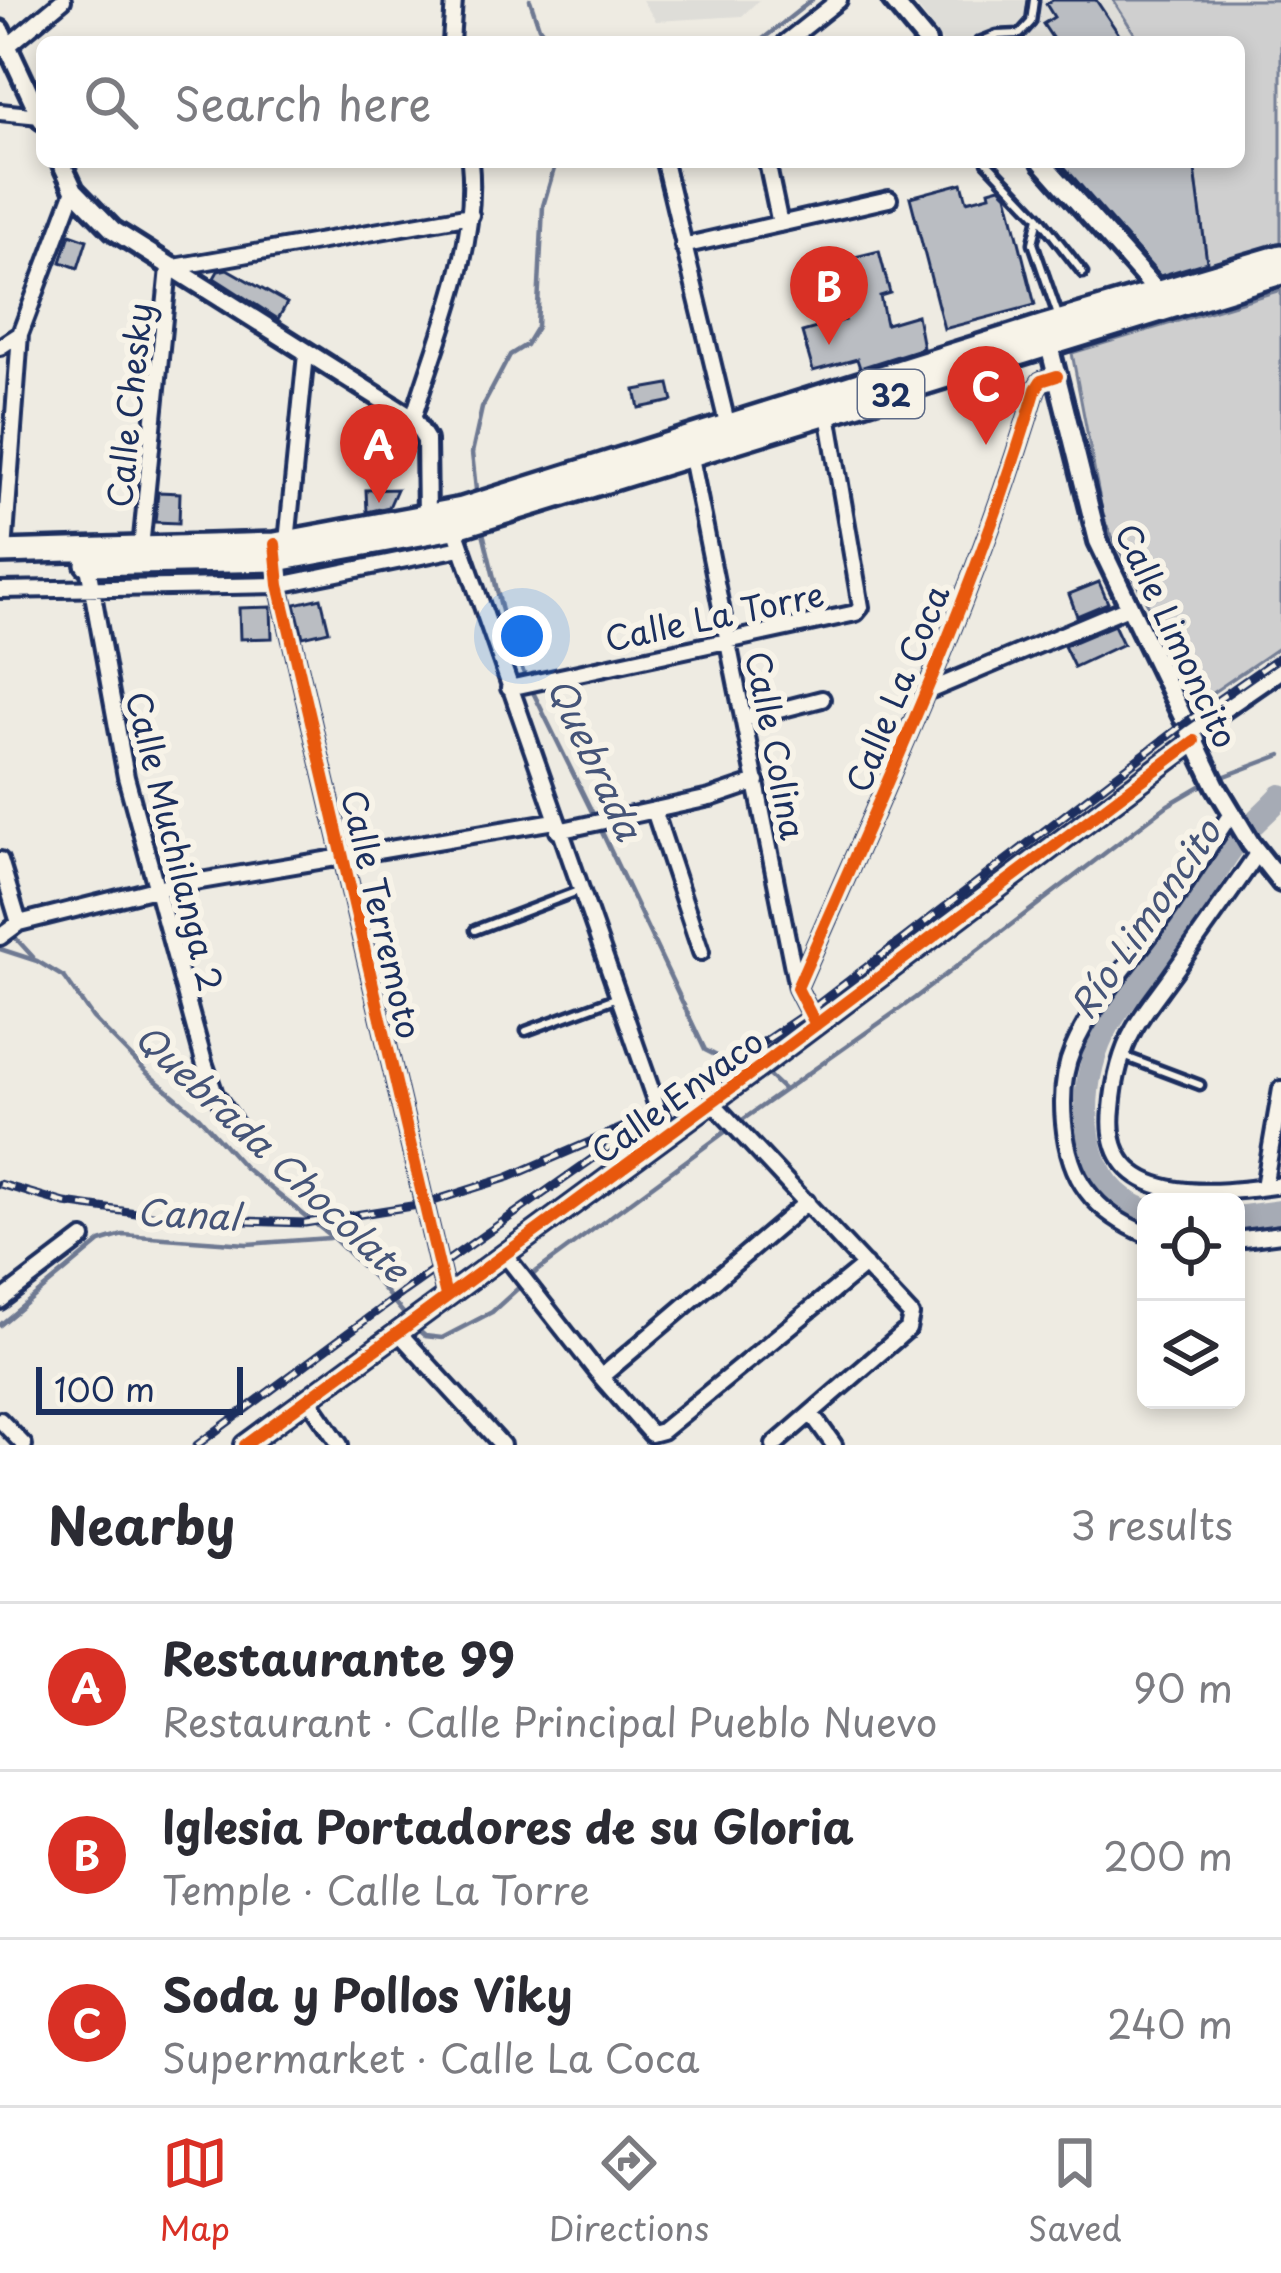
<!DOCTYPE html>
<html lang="en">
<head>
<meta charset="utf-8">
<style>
	body { margin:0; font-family:"Playpen Sans",sans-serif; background:#f7f7f7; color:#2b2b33 }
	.controls { position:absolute; right:36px; bottom:36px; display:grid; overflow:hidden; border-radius:18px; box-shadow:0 6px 18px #0003 }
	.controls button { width:108px; height:108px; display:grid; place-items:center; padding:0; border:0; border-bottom:3px solid #e1e1e2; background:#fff; color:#2b2b33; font:60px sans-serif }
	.scale { position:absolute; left:36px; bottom:30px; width:207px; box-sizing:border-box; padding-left:12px; border:6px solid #1b2f5e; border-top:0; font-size:33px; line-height:42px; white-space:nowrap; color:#1b2f5e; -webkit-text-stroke:9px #f7f3e8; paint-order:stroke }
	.you { position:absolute; left:522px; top:636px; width:42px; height:42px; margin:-30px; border:9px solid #fff; border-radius:50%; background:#1a73e8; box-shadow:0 0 0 18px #1a73e833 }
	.badge { display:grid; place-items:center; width:78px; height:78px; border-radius:50%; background:#d93025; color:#fff; font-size:39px; font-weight:700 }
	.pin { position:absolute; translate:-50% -99px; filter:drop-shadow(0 3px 6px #0008) }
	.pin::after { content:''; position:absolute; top:63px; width:42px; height:36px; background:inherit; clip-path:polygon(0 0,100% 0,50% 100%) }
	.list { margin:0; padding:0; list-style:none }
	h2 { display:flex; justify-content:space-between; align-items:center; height:156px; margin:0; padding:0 48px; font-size:51px }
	h2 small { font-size:39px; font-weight:400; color:#7c7c81 }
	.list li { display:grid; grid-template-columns:78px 1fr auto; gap:36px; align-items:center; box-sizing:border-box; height:168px; padding:0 48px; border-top:3px solid #e1e1e2 }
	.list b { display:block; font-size:45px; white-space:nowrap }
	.list p { margin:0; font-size:39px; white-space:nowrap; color:#7c7c81 }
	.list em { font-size:39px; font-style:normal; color:#7c7c81 }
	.icon { flex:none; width:66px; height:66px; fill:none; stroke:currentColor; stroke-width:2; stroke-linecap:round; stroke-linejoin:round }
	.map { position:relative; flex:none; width:1281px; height:1445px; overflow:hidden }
	.search { position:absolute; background:#fff; box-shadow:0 6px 18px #0003; left:36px; right:36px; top:36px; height:132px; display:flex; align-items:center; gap:30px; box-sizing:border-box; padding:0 42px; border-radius:18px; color:#7c7c81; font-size:45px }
	.sheet { height:660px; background:#fff }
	nav { display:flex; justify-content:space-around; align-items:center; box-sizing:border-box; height:168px; border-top:3px solid #e1e1e2; background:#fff; font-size:33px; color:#7c7c81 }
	nav a { display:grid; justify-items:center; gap:6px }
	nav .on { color:#d93025 }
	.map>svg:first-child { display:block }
	.built { fill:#deddd8 }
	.green { fill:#cfcfcf; stroke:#757f96; stroke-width:3 }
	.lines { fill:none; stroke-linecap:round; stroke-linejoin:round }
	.stream { stroke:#6e7992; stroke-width:4.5 }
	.river { stroke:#a6abb5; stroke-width:24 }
	.building { fill:#babdc2; stroke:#1b2f5e; stroke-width:3 }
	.service-casing { stroke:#1b2f5e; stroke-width:15 }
	.minor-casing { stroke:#1b2f5e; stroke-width:22 }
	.tertiary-casing { stroke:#1b2f5e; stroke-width:26 }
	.trunk-casing { stroke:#1b2f5e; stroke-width:30 }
	.service { stroke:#f7f3e8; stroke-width:6 }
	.minor { stroke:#f7f3e8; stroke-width:14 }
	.tertiary { stroke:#f7f3e8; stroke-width:16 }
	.trunk { stroke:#f7f3e8; stroke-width:21 }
	.rail-casing { stroke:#1b2f5e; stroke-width:9 }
	.rail { stroke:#f7f3e8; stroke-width:4.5; stroke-dasharray:14; stroke-linecap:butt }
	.cycleway-casing { stroke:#f7f3e8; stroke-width:20 }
	.cycleway { stroke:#e8590c; stroke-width:12 }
	.labels { text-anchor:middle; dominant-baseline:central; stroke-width:12; stroke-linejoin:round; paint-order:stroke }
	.shield { fill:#f7f3e8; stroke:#5d6a87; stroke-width:3 }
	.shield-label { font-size:30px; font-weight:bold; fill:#1b2f5e }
	.street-label { font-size:33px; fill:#1b2f5e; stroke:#f7f3e8 }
	.water-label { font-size:36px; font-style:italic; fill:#455478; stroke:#f7f3e8 }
</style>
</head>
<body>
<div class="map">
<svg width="1281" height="1445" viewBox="0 0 1281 1445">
	<rect width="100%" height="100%" fill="#eeebe2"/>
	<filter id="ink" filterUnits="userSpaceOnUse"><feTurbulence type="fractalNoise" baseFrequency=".00833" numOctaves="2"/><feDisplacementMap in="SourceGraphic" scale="24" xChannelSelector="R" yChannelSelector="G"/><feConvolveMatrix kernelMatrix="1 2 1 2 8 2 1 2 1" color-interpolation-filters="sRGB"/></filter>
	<g filter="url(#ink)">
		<path class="built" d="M642,0H759L742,16L656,21Z
			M912,0H1113L1140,42H943Z"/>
		<path class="green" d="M1113,0H1281V244L1207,266L1194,162H1239V42H1140Z
			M1281,290V646L1199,702L1104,521L1072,353Z"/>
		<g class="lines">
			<path class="stream" d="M530,0L539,27L550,42
				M759,42L812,0
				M477,499L472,453L482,408L510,355L526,345L537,327L543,206L556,162
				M482,528L509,640L526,678
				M531,688L595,818
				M1220,778L1281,755
				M600,828L705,1050L719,1057L751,1058
				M12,934L33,957
				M0,949L37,961L65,978L93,1018L148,1074L199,1117L245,1168L333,1238L374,1278L409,1320
				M765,1072L783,1089
				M738,1123L915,998L1168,805L1209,781
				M0,1325L100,1242L123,1235L247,1244L329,1238
				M416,1328L425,1336L442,1338L492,1312L537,1271L729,1129"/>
			<path class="river" d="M1146,1211C1079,1188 1076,1099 1099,1043C1115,1004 1151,972 1176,937C1195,910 1210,878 1230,850C1244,830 1264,815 1281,796
				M1236,1218L1281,1212"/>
		</g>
		<path class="building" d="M1053,0H1096L1124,42H1055L1043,24L1054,17L1046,4Z
			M1060,162H1194L1207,262L1160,276Z
			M962,183L967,201L990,195L989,190L1000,187L1007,194L1035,305L944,329L910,197Z
			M70,234L87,240L78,268L61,262Z
			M879,251L890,293L880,296L886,324L917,315L923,348L860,368L857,359L813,371L802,332L845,320L830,263Z
			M227,269L287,303L278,319L214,278L218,271Z
			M669,384L673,401L639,408L635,390Z
			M397,489L389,507L367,512L366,490Z
			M158,492L180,493L179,523L155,522Z
			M1099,582L1108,603L1077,616L1069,594Z
			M321,598L329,631L303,637L295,604Z
			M271,607L272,638L240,639L239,608Z
			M1114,625L1123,644L1074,667L1064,646Z"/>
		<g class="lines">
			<g class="service-casing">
				<path id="service" d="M979,42L997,35L1020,34L1031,22L1034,0
					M987,162L1039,217L1083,273
					M1039,217L1033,243L1059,318
					M475,930L578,891
					M526,1031L615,998
					M1126,1057L1200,1085"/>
			</g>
			<g class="minor-casing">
				<path id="minor" d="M451,42L454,0
					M786,42L839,0
					M9,45L63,0
					M0,112L40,116
					M664,162L728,427
					M767,162L780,224
					M683,246L889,199
					M20,334L74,190
					M0,347L20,334L4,552
					M413,419C437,338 479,248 470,162
					M690,452L797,988
					M452,520L659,1112L670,1131
					M287,542L306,354
					M141,548L169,268L471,215
					M276,555L279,585L446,1296
					M87,561L126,777L204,1062L215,1094L242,1134
					M0,590L279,585L461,548
					M509,688L856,613L861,607L827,408
					M926,692L1128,607
					M744,719L822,699
					M654,810L701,952
					M558,831L710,798L757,782
					M1257,854C1229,895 1200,935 1171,976C1159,993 1144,1011 1134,1029C1120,1054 1114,1082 1112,1109C1101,1210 1218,1194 1281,1185
					M0,860L19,923
					M0,937L19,923L159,888L555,821
					M816,1025L797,988C883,791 975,595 1036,389L1041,381L1057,376
					M712,1102L911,1315L908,1329L774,1445
					M1264,1187L1281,1089
					M1146,1234C1124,1225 1101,1210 1087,1191C1061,1157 1056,1088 1073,1049C1091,1007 1123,971 1150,935C1179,895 1205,853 1232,812
					M1236,1240L1281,1234
					M505,1255L601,1377L651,1434L662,1431L865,1265
					M0,1301L83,1238
					M399,1333L502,1445
					M601,1377L807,1202
					M309,1400L340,1445
					M811,1413L834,1445
					M0,1420L24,1445"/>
			</g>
			<g class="tertiary-casing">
				<path id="tertiary" d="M892,0L927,42
					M0,30L42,120
					M61,162L74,190L113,230L413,419L426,440L427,517
					M1042,162L1162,297
					M1046,333L1098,541L1216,786L1251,844L1281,882
					M1190,732L1281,669
					M245,1445L765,1063L1194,741"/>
			</g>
			<g class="trunk-casing">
				<path id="trunk" d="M0,552L275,544L462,509L1044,326L1281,256
					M87,564L277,560L454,528L1281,273"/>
			</g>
			<use href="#service" class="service"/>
			<use href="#minor" class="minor"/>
			<use href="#tertiary" class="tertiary"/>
			<use href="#trunk" class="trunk"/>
			<g class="rail-casing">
				<path id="rail" d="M0,1184L65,1203L179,1219L305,1223L424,1204L509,1177L659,1112L808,1012L1185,723L1281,656
					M197,1445L403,1292L615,1143"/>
			</g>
			<use href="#rail" class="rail"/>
			<g class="cycleway-casing">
				<path id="cycleway" d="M275,544L279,585L446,1296
					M816,1025L797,988C883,791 975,595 1036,389L1041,381L1057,376
					M245,1445L765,1063L1194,741"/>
			</g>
			<use href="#cycleway" class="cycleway"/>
		</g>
	</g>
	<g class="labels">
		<rect class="shield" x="858" y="370" width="66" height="48" rx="9"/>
		<g class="shield-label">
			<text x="891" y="394">32</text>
		</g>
		<g class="street-label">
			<text transform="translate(128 405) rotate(-84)">Calle Chesky</text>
			<text transform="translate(714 615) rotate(-12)">Calle La Torre</text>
			<text transform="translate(1178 635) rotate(65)">Calle Limoncito</text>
			<text transform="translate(896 688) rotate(-68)">Calle La Coca</text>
			<text transform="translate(777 745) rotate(79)">Calle Colina</text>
			<text transform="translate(176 841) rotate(76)">Calle Muchilanga 2</text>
			<text transform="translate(383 914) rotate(77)">Calle Terremoto</text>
			<text transform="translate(676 1095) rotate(-36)">Calle Envaco</text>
		</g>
		<g class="water-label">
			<text transform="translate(596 758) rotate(65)">Quebrada</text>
			<text transform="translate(1144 918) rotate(-55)">Río Limoncito</text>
			<text transform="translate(273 1152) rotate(43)">Quebrada Chocolate</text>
			<text transform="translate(188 1213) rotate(3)">Canal</text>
		</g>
	</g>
</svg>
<div class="controls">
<button><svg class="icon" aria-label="locate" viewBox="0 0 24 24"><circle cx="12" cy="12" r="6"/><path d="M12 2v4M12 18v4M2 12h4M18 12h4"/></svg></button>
<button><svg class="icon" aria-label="layers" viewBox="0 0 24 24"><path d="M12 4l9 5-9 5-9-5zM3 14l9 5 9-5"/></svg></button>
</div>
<div class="scale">100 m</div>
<div class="you"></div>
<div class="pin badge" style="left:379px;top:503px">A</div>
<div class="pin badge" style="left:829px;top:345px">B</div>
<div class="pin badge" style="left:986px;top:445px">C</div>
<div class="search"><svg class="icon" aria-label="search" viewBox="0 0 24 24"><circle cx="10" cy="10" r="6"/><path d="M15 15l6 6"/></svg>Search here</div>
</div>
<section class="sheet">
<h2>Nearby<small>3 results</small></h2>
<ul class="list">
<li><span class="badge">A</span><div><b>Restaurante 99</b><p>Restaurant · Calle Principal Pueblo Nuevo</p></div><em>90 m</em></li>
<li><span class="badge">B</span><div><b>Iglesia Portadores de su Gloria</b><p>Temple · Calle La Torre</p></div><em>200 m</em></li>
<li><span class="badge">C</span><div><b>Soda y Pollos Viky</b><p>Supermarket · Calle La Coca</p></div><em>240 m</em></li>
</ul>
</section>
<nav>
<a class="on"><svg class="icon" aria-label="map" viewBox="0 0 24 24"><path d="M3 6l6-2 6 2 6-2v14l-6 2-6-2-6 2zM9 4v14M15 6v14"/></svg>Map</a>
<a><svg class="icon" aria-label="directions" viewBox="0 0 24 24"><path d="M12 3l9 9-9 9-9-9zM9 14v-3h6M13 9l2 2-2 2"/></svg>Directions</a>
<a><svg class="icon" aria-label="saved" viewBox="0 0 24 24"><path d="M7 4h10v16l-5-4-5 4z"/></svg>Saved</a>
</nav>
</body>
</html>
